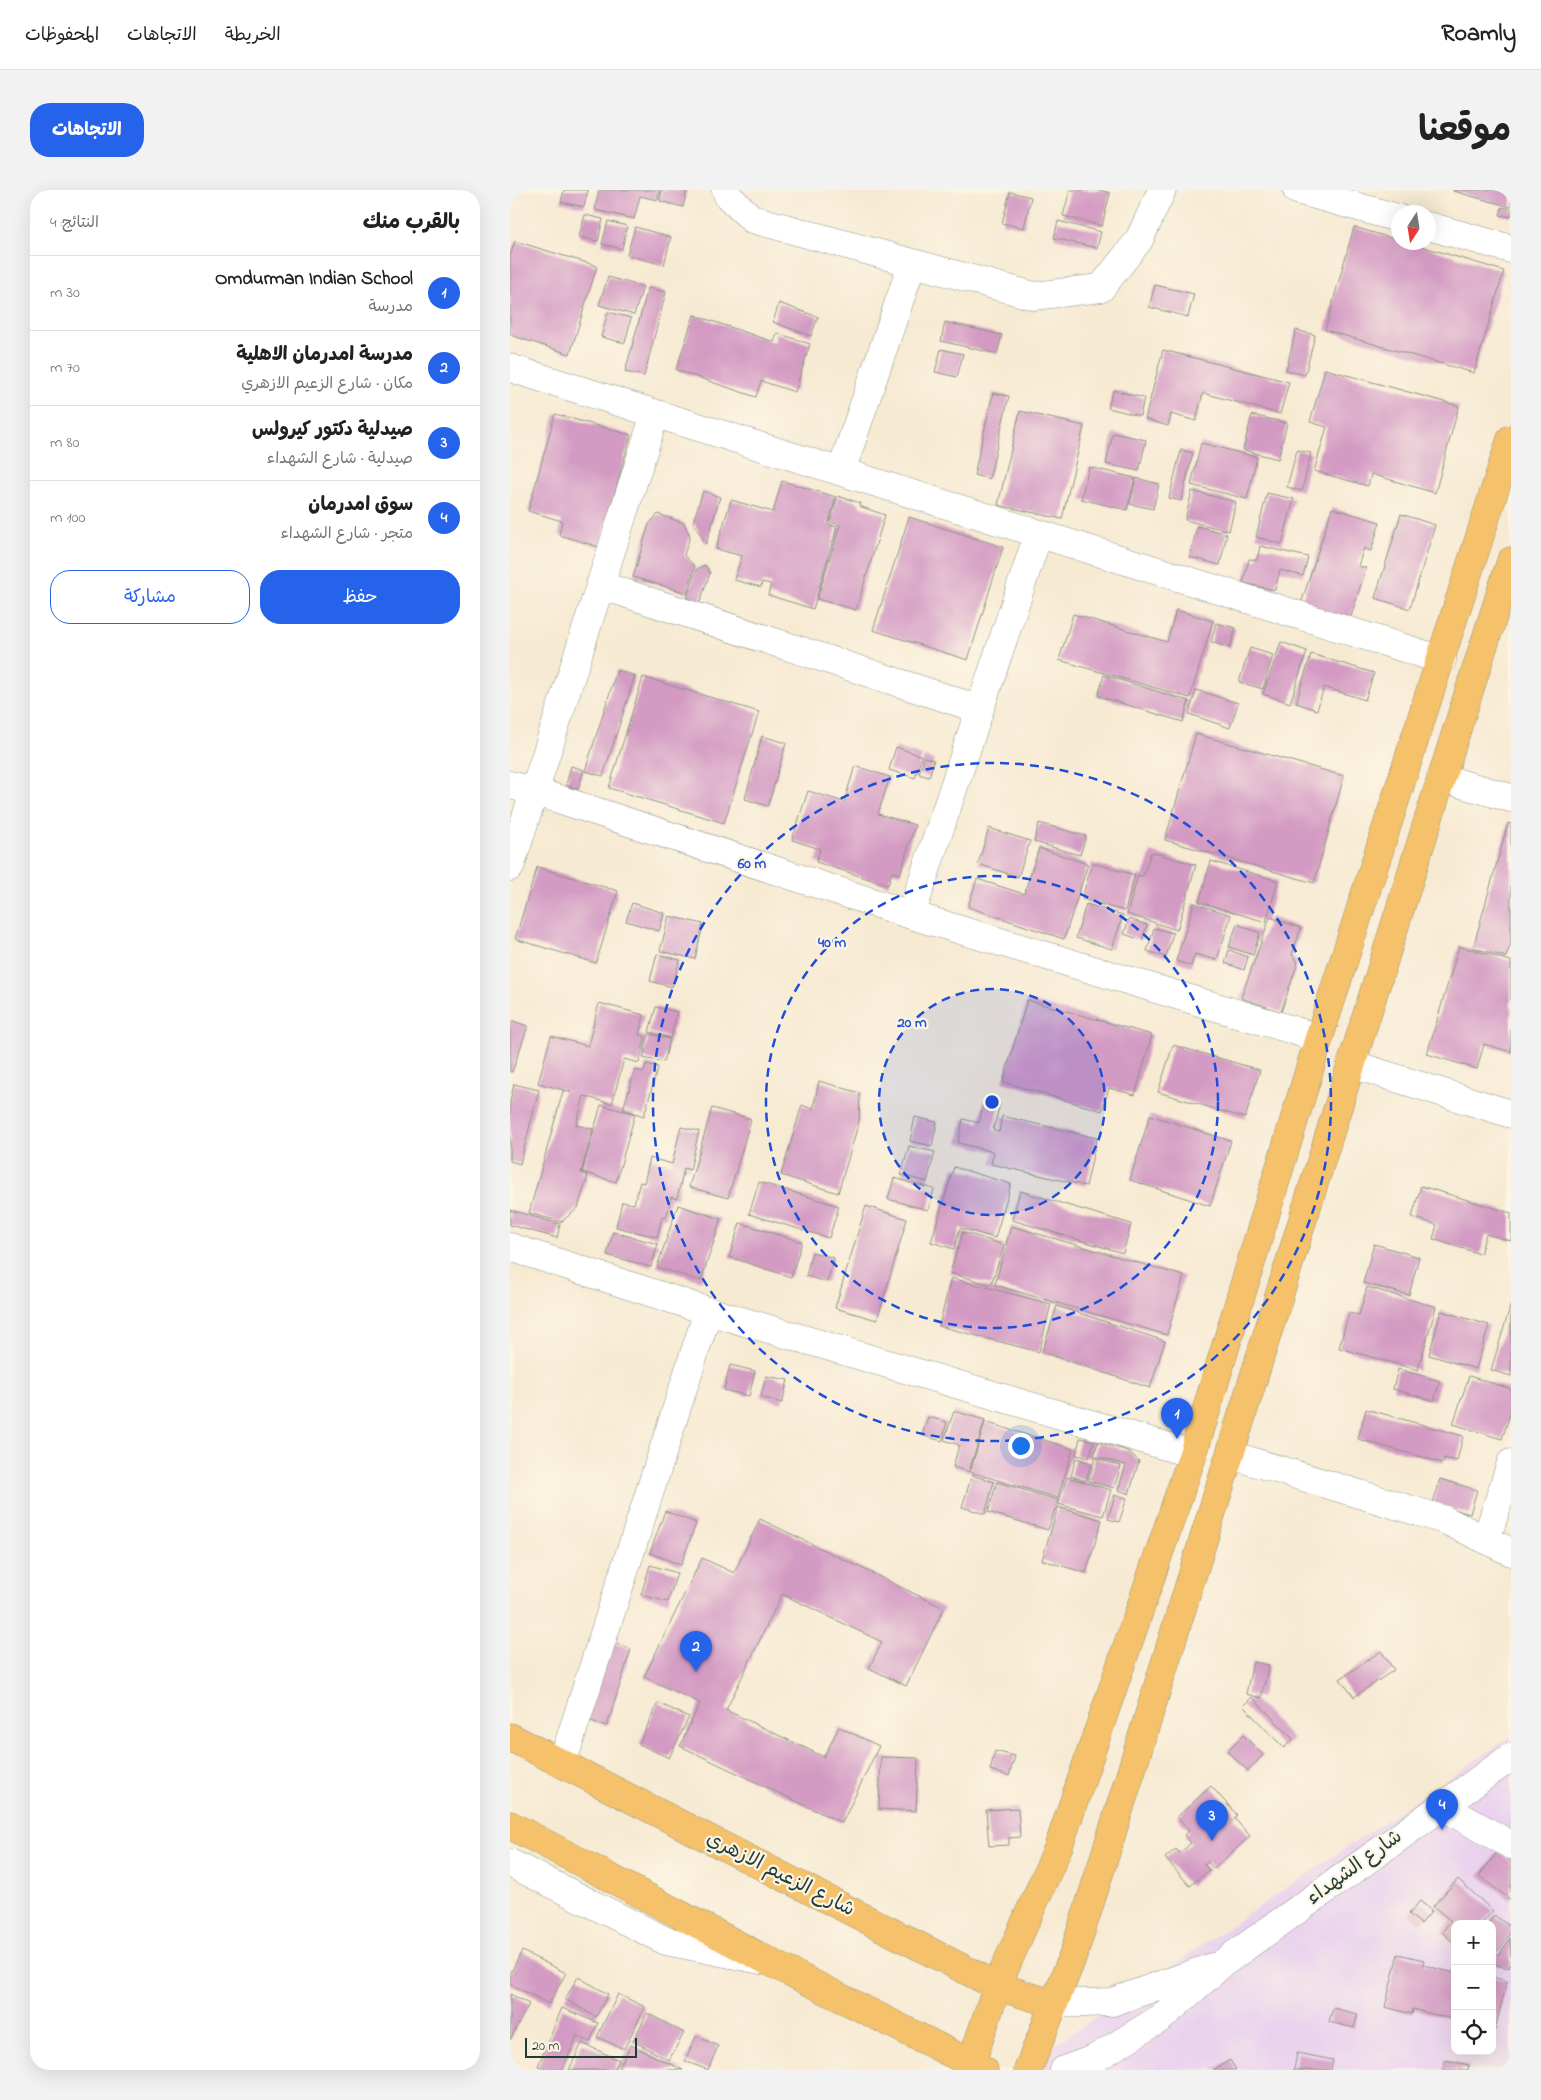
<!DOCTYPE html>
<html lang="ar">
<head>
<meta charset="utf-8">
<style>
	body { margin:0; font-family:"Indie Flower","Playpen Sans Arabic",sans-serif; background:#f2f2f2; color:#222; direction:rtl }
	.controls { position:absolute; right:15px; bottom:15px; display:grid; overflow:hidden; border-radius:10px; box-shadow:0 5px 20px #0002 }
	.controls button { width:45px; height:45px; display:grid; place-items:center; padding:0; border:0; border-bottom:1px solid #e0e0e0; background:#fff; color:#222; font:25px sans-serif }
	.compass { position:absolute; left:881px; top:15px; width:45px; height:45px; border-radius:50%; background:#fff; box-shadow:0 5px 20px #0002; rotate:192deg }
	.scale { position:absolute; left:15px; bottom:12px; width:112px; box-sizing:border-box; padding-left:5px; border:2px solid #1f3d34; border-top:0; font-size:14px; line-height:18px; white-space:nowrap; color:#1f3d34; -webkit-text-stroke:4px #fcf5e5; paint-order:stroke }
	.you { position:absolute; left:510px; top:1255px; width:18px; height:18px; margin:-12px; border:4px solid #fff; border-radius:50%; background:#1a73e8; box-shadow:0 0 0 8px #1a73e833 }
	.badge { display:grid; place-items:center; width:32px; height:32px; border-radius:50%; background:#2563eb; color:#fff; font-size:16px; font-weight:700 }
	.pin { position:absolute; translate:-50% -41px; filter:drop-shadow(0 1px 2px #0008) }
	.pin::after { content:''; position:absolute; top:26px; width:18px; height:15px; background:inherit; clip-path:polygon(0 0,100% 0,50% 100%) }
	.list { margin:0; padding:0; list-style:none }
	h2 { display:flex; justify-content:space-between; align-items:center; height:65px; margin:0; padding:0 20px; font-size:21px }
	h2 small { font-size:16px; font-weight:400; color:#767676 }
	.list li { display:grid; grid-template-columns:32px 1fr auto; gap:15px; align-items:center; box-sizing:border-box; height:75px; padding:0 20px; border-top:1px solid #e0e0e0 }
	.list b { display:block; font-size:19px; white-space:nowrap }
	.list p { margin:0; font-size:16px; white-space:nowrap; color:#767676 }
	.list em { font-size:16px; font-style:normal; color:#767676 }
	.actions { display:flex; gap:10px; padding:15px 20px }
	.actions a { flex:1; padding:11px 0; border:1px solid #2563eb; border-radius:20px; text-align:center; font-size:18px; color:#2563eb }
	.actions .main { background:#2563eb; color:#fff }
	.icon { flex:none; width:28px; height:28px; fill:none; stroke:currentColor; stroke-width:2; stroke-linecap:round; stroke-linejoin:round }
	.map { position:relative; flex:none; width:1001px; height:1880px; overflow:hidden; direction:ltr; border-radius:20px }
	header { display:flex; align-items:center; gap:30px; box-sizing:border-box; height:70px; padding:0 25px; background:#fff; border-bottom:1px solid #e0e0e0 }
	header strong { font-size:24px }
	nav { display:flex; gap:28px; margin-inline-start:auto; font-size:18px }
	.intro { display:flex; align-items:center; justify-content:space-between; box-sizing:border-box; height:120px; padding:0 30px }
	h1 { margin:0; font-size:35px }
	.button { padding:12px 22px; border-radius:20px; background:#2563eb; color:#fff; font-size:18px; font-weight:700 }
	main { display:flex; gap:30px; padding:0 30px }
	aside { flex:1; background:#fff; border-radius:20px; box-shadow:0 5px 20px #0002 }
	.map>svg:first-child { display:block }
	.built { fill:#e9d2ee; fill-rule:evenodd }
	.building { fill:#d39ac3 }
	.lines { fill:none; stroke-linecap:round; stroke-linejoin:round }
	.minor-casing { stroke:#8b9484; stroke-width:29 }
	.major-casing { stroke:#8b9484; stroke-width:29 }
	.minor { stroke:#fff; stroke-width:28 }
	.major { stroke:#f5c16b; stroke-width:28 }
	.ring { fill:none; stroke:#1d4ed8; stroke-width:2.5; stroke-dasharray:9 6 }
	.labels { text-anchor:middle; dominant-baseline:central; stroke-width:4.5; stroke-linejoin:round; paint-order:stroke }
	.street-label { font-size:20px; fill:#1f3d34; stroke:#fcf5e5 }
	.centre { fill:#1d4ed8; stroke:#fcf5e5; stroke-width:2.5 }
	.ring-label { font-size:15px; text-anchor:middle; font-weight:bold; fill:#1d4ed8; stroke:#fcf5e5; stroke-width:4.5; stroke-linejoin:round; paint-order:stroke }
</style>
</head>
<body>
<header>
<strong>Roamly</strong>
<nav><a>الخريطة</a><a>الاتجاهات</a><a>المحفوظات</a></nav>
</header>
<div class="intro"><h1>موقعنا</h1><a class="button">الاتجاهات</a></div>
<main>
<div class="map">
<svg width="1001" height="1880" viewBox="0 0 1001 1880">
	<rect width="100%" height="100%" fill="#fcf5e5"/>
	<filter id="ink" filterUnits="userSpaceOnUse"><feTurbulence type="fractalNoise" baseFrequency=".02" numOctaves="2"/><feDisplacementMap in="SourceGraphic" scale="10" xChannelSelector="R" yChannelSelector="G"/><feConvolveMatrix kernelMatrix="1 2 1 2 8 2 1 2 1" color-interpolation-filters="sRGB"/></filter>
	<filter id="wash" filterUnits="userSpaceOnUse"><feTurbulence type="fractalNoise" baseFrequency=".0096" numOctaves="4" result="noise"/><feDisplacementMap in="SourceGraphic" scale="20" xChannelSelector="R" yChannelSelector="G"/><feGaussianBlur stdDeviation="1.12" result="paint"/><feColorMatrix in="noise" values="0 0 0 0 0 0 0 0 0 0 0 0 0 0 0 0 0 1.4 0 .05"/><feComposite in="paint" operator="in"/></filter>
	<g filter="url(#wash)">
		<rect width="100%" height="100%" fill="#f7ead3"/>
		<path class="built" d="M1001,1546V1880H508ZM945,1734H982V1861H945Z"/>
		<g id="blocks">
			<path class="building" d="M54,0H78L74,17L51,12Z
				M89,0H150L148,10L130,6L124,29L85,20Z
				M152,0H177L173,17L150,11Z
				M560,0H589L600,3L592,36L553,26Z
				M943,0H1001V17L943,1Z
				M500,2L521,7L514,38L492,33Z
				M992,17L1001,19V27L990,25Z
				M75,25L93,29L88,51L69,47Z
				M98,31L117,36L112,59L92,54Z
				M548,31L591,42L587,58L544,48Z
				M125,37L161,47L154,75L117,65Z
				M844,37L888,50V52H897L994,81L964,183L815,140Z
				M5,51L87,76L60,164L0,145V66Z
				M98,87L133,97L124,125L89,115Z
				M645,95L684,104L678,127L639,117Z
				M138,98L156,102L134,186L115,182Z
				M269,113L308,127L301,146L263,132Z
				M98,122L121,128L115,153L91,147Z
				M184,125L264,152L267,143L300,154L285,202L251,191L246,207L166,180Z
				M435,132L492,145L487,164L431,151Z
				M786,140L805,145L795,185L776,180Z
				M431,159L453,164L447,187L425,182Z
				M653,160L779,192L770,224L693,203L686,231L661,224L658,236L635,229Z
				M815,179L949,216L925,303L861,284L858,296L804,281L817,237L800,232Z
				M603,200L634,208L630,226L598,218Z
				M483,203L499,206L479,289L464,285Z
				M510,221L574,236L552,329L488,315Z
				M45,224L121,245L89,357L49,345L52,331L18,321Z
				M742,225L777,233L768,269L733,260Z
				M603,243L636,250L629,281L596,274Z
				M691,253L747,267L737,309L681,295Z
				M671,260L683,263L671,311L659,308Z
				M787,260L801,263L792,301L777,297Z
				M579,277L625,288L617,320L571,309Z
				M626,288L649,294L643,319L620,314Z
				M272,291L326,307L318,334L327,337L303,419L258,405L261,394L252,392L251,397L224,390L232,366L206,359L221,310L263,322Z
				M193,301L210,307L196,354L183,332Z
				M682,301L726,312L719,341L675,330Z
				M757,303L784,309L772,354L746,347Z
				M328,306L350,313L349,316L375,325L346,420L307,409L330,335L320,332Z
				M822,318L870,332L861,361L854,358L848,376L856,378L839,433L790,417Z
				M148,324L174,333L180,346L174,365L185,377L177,403L123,387L139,334Z
				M891,324L925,335L900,419L865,408Z
				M399,327L493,357L458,470L363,440Z
				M687,336L717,344L710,375L680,367Z
				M750,356L798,367L793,386L770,380L765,400L733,393L739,369L747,370Z
				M195,375L200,383L190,412L182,416L177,407L187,379Z
				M666,420L703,431L680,508L549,470L563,424L657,452Z
				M706,433L726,438L720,458L701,452Z
				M771,452L797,461L780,513L753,504Z
				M740,458L763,465L753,499L729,492Z
				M801,464L864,483L855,510L814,497L807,520L786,513Z
				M107,480L125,486L93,586L75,581Z
				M594,485L679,511L673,532L588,506Z
				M133,487L249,522L214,633L99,598Z
				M686,500L728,513L720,538L679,524Z
				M686,544L834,586L804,693L655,650Z
				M252,546L276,553L258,616L235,609Z
				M386,557L412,566L405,588L379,580Z
				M414,567L424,570L419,587L409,584Z
				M61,576L74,580L68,599L56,595Z
				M345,576L380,587L368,624L405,635L390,684L382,682L378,695L306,672L310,659L282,650L298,601L334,612Z
				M529,633L576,646L570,665L524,652Z
				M998,633L1001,634V753L996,767L963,758Z
				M479,638L520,651L508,687L468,674Z
				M529,658L578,674L554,749L458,717L467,689L514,704Z
				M641,662L686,675L667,740L617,724L628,685L633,686Z
				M701,671L768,691L756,732L689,712Z
				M582,673L625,685L615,721L572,709Z
				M27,677L108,701L86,773L5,749Z
				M122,713L154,723L149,741L116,731Z
				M684,713L721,725L707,770L685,764L681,776L666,771Z
				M576,714L613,725L602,759L566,748Z
				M159,726L193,734L185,769L150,761Z
				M760,727L791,738L782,765L788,772L771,822L731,808Z
				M619,729L637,735L632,750L614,744Z
				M727,734L750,743L743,765L719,757Z
				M644,738L663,743L656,767L637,761Z
				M949,756L1001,771V862L974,854L967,879L917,864Z
				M719,760L738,767L734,780L715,773Z
				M147,764L170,770L162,797L140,791Z
				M517,810L642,845L625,905L599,898L592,921L493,892Z
				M89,813L134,825L129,845L136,847L129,873L114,869L102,914L74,906L66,935L83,939L71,983L78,985L68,1018L51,1032L19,1023L53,901L61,902L28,893L41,846L78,856Z
				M146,817L167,822L161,848L139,842Z
				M0,830L18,836L2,882H0Z
				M139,844L160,849L154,872L133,868Z
				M663,855L750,880L735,928L648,902Z
				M136,874L148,877L134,926L113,919L125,880L134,882Z
				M309,891L350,903L349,932L328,1003L271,985L292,915L303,919Z
				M4,894L29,900L10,974L0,971V912Z
				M474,911L490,914L483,940L489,942L492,926L587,948L576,996L481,974L484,962L448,953L453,929L469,933Z
				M91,915L125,924L106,992L72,982Z
				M202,918L241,929L218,1008L179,997Z
				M640,925L721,951L700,1016L620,990Z
				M405,927L427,932L422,956L400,951Z
				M171,937L189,941L180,980L174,978L167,1009L161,1007L156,1028L152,1027L147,1047L106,1037L112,1012L124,1014L130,992L134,993L140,968L162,974Z
				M399,956L425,962L417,992L391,985Z
				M444,977L501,994L485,1048L450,1038L444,1059L421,1052Z
				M384,988L424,999L418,1020L378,1009Z
				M249,992L329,1016L319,1048L239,1024Z
				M911,996L1001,1023V1051L976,1044L970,1064L923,1049L927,1035L902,1027Z
				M510,1001L621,1034L613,1063L502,1030Z
				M168,1015L211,1029L191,1091L147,1077Z
				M356,1016L397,1029L367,1130L325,1118Z
				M0,1020L50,1034L47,1048L0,1035Z
				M230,1033L292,1052L281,1087L219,1067Z
				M501,1036L674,1086L657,1145L485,1095Z
				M103,1042L148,1054L141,1077L97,1065Z
				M453,1042L494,1055L481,1095L440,1083Z
				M864,1054L909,1067L899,1105L853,1093Z
				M302,1062L324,1068L317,1092L296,1086Z
				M441,1088L541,1114L529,1162L429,1136Z
				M857,1097L926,1117L908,1180L829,1158L839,1123L849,1125Z
				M1001,1114V1186L981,1180Z
				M547,1116L655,1151L640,1198L532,1162Z
				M931,1121L979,1135L966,1179L919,1165Z
				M220,1175L245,1181L239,1206L214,1200Z
				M888,1179L930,1191L924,1211L883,1199Z
				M256,1186L278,1190L272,1213L251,1207Z
				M959,1186L1001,1199V1221L992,1249L943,1234Z
				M856,1219L953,1246L947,1271L934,1268L933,1273L848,1249Z
				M444,1221L475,1230L459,1282L443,1277L449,1255L434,1250Z
				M418,1227L437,1232L432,1251L412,1245Z
				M475,1232L563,1259L548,1308L460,1282Z
				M570,1248L584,1251L579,1268L566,1265Z
				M588,1252L618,1261L629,1271L619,1304L608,1300L616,1275L584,1266Z
				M566,1268L581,1273L576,1291L561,1286Z
				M585,1268L611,1276L604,1298L578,1291Z
				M462,1285L484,1292L475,1324L452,1317Z
				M557,1287L601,1300L593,1326L548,1314Z
				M930,1289L967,1300L960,1324L923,1313Z
				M487,1292L548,1310L538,1340L478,1322Z
				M605,1305L617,1308L609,1332L598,1329Z
				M548,1317L592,1330L576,1383L532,1370Z
				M155,1321L186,1333L171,1375L140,1363Z
				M250,1329L434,1418L396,1496L359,1478L372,1452L272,1404L216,1520L314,1567L329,1537L369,1556L332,1633L170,1556L190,1513L134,1487L192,1368L224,1383Z
				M140,1375L167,1383L158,1412L131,1405Z
				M101,1452L121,1459L97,1536L77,1530Z
				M871,1461L884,1480L844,1507L830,1489Z
				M743,1472L759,1475L751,1508L736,1504Z
				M742,1507L783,1549L774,1558L733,1516Z
				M148,1513L179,1527L159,1568L129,1554Z
				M733,1545L753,1565L738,1581L717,1561Z
				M485,1561L505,1566L499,1586L480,1580Z
				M371,1567L408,1568L406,1621L369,1619Z
				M701,1596L727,1625L724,1628L740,1646L704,1679L698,1672L694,1675L699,1680L680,1696L655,1668L666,1659L670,1663L681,1653L674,1645L679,1641L667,1627Z
				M508,1618L510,1647L499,1648V1655L479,1656L476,1620Z
				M988,1661L1001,1672V1710L969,1686Z
				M948,1689L983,1721L971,1734H945V1754L932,1742L941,1731L923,1716Z
				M910,1711L922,1721L911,1734L899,1724Z
				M984,1725L1001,1737V1742L988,1761L982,1758V1734H978Z
				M1000,1748L1001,1772L999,1778L982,1774L984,1763L989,1765Z
				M12,1761L56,1783L39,1814L0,1794V1784Z
				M888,1764L914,1770L913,1775L945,1783V1830L903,1819L902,1824L875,1817Z
				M68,1787L98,1804L86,1827L55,1809Z
				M982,1787L997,1791L985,1840L982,1839Z
				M0,1804L19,1814L0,1850Z
				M108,1804L135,1817L114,1859L87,1847Z
				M52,1818L88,1833L80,1852L67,1846L52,1880H38L28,1876Z
				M823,1818L848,1824L844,1838L819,1832Z
				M137,1823L174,1843L159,1870L123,1851Z
				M186,1846L208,1856L198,1880L175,1871Z
				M72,1853L109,1870L104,1880H59Z
				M121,1855L173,1880L108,1879Z
				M787,1863L823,1870L821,1880H784Z
				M720,1870L726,1880H703Z
				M935,1870L959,1875L958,1880H933Z"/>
		</g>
	</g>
	<g filter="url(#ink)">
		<use href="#blocks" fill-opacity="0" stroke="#8b9484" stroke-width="1"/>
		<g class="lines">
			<g class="minor-casing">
				<path id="minor" d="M216,0L218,6L242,29L524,106L591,98L629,50L652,0
					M787,0L888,28
					M918,36L1001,59
					M0,178L932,470
					M331,282L402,74
					M90,395L469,519
					M931,588L1001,608
					M0,595L24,601L401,725L809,848
					M0,677L145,224
					M401,725L528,345
					M841,874L1001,924
					M0,1057L198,1121L683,1264
					M721,1265L935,1330L1001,1362
					M976,1350L1001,1273
					M52,1574L198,1121
					M932,1616L1001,1655
					M0,1673L156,1751L251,1770
					M544,1814L602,1812L702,1777
					M554,1880L586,1868L651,1828L713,1773L1001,1567"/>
			</g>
			<g class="major-casing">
				<path id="major" d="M0,1547L487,1796L544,1814
					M0,1635L260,1772L474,1880
					M459,1880L487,1796L548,1658L683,1264L809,848L1001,249
					M518,1880L564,1763L585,1697C724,1255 858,812 1001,371"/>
			</g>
			<use href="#minor" class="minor"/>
			<use href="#major" class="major"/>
		</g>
	</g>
	<circle cx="482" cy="912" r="113" fill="#1d4ed8" fill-opacity=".12"/>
	<g class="ring">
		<circle cx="482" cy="912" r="113"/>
		<circle cx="482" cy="912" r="226"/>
		<circle cx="482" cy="912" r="339"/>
	</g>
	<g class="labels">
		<g class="street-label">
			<text transform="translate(845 1678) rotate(-36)">شارع الشهداء</text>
			<text transform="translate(270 1685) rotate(27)">شارع الزعيم الازهري</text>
		</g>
	</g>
	<circle cx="482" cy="912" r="8" class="centre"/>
	<g class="ring-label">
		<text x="242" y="678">60 m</text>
		<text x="322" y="757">40 m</text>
		<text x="402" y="837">20 m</text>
	</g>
</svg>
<div class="controls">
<button>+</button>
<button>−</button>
<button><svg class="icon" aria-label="locate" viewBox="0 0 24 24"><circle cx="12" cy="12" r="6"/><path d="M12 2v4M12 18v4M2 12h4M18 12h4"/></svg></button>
</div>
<svg class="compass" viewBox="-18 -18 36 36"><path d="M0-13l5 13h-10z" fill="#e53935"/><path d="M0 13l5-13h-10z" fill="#767676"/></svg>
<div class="scale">20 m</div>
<div class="you"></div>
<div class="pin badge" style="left:667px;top:1249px">1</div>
<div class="pin badge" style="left:186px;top:1482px">2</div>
<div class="pin badge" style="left:702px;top:1651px">3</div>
<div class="pin badge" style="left:932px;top:1640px">4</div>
</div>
<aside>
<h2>بالقرب منك<small>النتائج: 4</small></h2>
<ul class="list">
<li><span class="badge">1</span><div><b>Omdurman Indian School</b><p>مدرسة</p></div><em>30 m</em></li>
<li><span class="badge">2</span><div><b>مدرسة امدرمان الاهلية</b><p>مكان · شارع الزعيم الازهري</p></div><em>70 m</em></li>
<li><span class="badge">3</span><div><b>صيدلية دكتور كيرولس</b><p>صيدلية · شارع الشهداء</p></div><em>80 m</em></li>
<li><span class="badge">4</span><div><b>سوق امدرمان</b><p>متجر · شارع الشهداء</p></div><em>100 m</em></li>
</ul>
<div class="actions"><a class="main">حفظ</a><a>مشاركة</a></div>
</aside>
</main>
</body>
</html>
